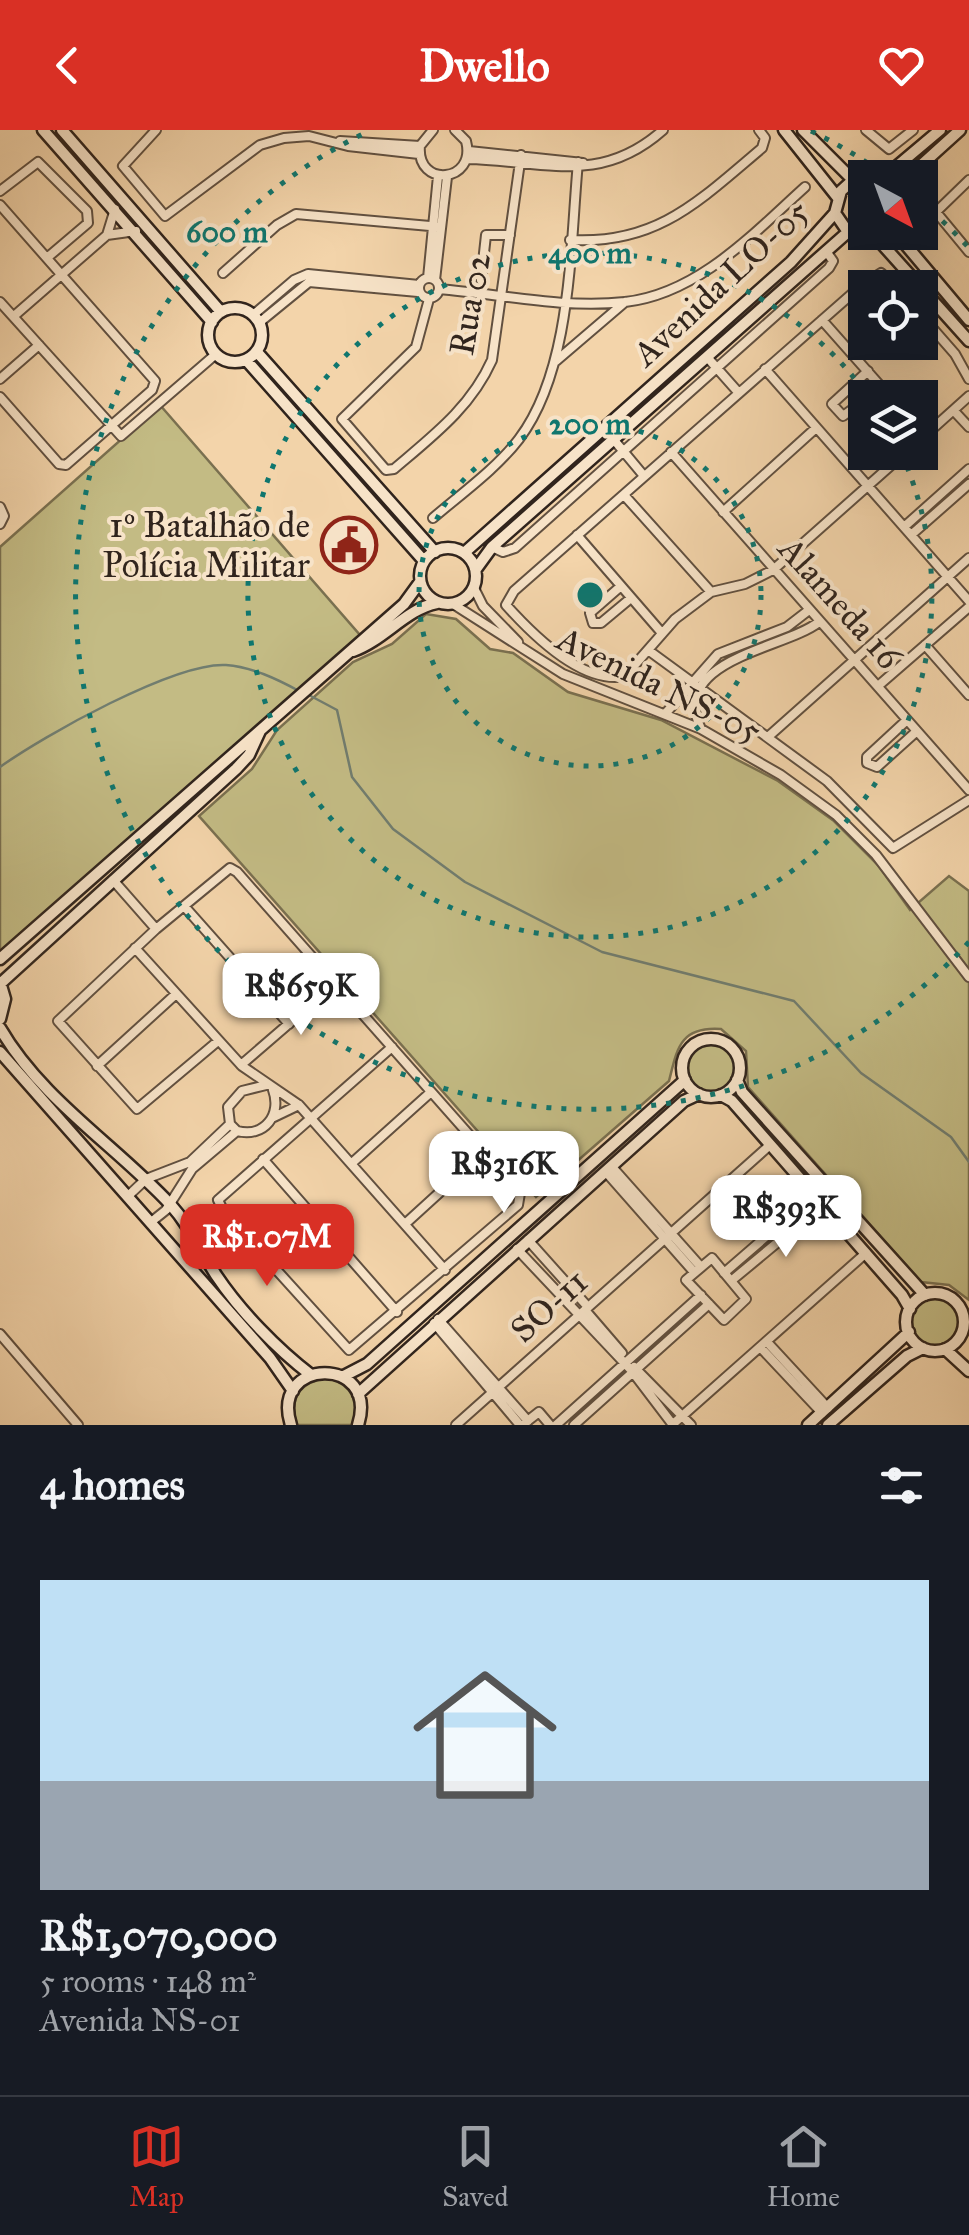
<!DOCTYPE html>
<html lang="en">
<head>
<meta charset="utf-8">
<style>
	:root { --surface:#171b24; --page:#20242c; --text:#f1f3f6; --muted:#9ea1a6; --line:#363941; --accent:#d93025 }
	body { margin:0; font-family:"IM FELL Great Primer",serif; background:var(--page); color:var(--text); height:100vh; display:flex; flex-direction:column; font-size:38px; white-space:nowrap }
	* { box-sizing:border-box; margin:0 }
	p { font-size:32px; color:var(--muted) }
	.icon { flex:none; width:55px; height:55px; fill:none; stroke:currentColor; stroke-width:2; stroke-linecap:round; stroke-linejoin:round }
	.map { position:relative; height:1295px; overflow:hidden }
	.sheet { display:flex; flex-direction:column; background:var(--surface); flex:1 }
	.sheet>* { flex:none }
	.needle { width:65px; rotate:139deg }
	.tools { position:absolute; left:848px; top:30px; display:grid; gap:20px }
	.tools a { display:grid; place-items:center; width:90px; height:90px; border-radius:0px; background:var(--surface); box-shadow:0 10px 40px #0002; font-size:50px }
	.price { position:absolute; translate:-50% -85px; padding:0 22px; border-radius:20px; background:#fff; color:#222; font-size:32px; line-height:65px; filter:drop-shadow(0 2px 5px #0008) }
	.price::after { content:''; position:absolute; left:50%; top:60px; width:30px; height:22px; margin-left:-15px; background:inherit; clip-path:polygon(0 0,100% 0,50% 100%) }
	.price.active { background:var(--accent); color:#fff }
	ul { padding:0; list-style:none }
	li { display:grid; align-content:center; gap:20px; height:530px; padding:0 40px }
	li+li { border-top:2px solid var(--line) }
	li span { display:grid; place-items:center; height:310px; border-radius:0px; color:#555 }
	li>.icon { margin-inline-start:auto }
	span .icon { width:180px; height:180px; fill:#fffc; stroke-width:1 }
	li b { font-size:42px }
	h2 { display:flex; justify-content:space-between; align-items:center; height:120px; padding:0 40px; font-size:42px }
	header { display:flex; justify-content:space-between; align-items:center; height:130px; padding:0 40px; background:var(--accent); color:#fff; font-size:45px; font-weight:700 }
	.menu { display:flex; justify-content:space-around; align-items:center; height:140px; border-top:2px solid var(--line); background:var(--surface); font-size:28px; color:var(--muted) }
	.menu a { display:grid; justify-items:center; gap:5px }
	.menu .active { color:var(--accent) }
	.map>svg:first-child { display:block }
	.green { fill:#c3bb84; stroke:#7a7050; stroke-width:2.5 }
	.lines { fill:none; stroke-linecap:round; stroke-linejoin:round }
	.stream { stroke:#717d6f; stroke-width:2.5 }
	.street-casing { stroke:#615040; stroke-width:12 }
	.secondary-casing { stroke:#30241d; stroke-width:15 }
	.street { stroke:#f7e3c8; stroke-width:8 }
	.secondary { stroke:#f7e3c8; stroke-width:10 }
	.ring { fill:none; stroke:#0f766e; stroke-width:5; stroke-dasharray:5 10 }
	.labels { text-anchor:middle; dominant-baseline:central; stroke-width:8; stroke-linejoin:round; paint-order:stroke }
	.street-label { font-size:35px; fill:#30241d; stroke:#f7e3c8 }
	.poi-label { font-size:35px; fill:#30241d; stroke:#f7e3c8; text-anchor:end }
	.centre { fill:#0f766e; stroke:#f7e3c8; stroke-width:5 }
	.ring-label { font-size:30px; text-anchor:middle; font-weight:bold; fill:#0f766e; stroke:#f7e3c8; stroke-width:8; stroke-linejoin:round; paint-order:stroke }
</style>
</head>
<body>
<header><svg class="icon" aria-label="back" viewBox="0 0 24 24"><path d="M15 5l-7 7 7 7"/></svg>Dwello<svg class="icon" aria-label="heart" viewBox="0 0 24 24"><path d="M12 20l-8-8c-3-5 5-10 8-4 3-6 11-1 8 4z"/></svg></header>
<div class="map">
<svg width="969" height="1295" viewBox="0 0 969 1295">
	<rect width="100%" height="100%" fill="#f3d4aa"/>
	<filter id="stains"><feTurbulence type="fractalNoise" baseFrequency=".002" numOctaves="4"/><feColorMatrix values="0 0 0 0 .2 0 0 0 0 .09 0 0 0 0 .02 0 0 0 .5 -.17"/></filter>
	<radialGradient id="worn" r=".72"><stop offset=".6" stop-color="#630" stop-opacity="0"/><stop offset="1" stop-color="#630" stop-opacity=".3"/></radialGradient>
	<!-- green -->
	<path class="green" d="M160 275 366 512 0 833V417Z
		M426 484 456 489 490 519 513 523 568 562 661 590 778 651 834 691 878 735 910 780 949 746 969 761V1170L949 1155 921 1152 748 957 746 921 721 899C679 896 677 920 669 951L536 1067 199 686 252 639 277 600 353 532 392 514Z
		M686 938a25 25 0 1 1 50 0a25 25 0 1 1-50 0Z
		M911 1192a25 25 0 1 1 50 0a25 25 0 1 1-50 0Z
		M327 1248C351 1253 361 1272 352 1295H297C288 1268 300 1252 327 1248Z"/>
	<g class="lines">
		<!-- stream -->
		<path class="stream" d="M307 564 337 580 352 647 393 699 465 752 602 822 794 871 861 943 951 1007 969 1032
			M0 637C43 606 175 532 226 535 252 537 277 549 299 561"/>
		<!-- street casing -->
		<g class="street-casing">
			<path id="street" d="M156 0 123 36 165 86 260 15 284 8 309 6 348 16 419 24
				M433 0 420 16C416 58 477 53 466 11L455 0
				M866 0 889 19 913 0
				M340 11 420 16
				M469 21 583 33
				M468 29C544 31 600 56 663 0
				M969 50 936 82 969 122
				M0 61 38 32 87 81 88 93 48 127
				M0 75 155 251 152 260 66 335 59 334 0 267
				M107 105 136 101
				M570 110C657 115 699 71 762 18L765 8 759 0
				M223 143 277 95 296 84 441 97
				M419 158a10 10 0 1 1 20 0a10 10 0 1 1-20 0Z
				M428 148 438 46
				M435 150 447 47
				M481 150 486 105H510
				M897 158 881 143 862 155 514 461 506 475C532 504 582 555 625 546L675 489 711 462 745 454 773 440 906 322
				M439 159C500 164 564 179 625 172 698 164 754 103 805 57
				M429 169 416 217 342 289 386 340 394 339C434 305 471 277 492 230L521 25
				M0 172 121 306 216 224
				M920 184 955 224 969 249
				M253 185 294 150 308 144 419 155
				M14 186 107 105 115 79
				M822 190 891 268
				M260 192 309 152 418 162
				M707 227 738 262
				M556 231 625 172
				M765 239 969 471
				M0 249 39 215
				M865 270 843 286 832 274 868 241
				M954 281 969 297
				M614 310 644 346
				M920 310 969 266
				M671 322 969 660
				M624 365 711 462
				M0 377 4 386 0 394
				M723 382 816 298
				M433 388C462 363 496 339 519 309 572 239 570 117 578 32
				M904 397 969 339
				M577 405 661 502
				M911 405 969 354
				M492 417 503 422 515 418 829 138 833 131 826 121
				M621 456 590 483 593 493H601L631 468
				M474 458 483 476 518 512
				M453 474 563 544 701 599 781 645 836 685 876 725 969 847
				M925 515 969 565
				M648 520 827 651 893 718 969 670
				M878 556 969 477
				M665 584 718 524 787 497 809 480
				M907 590 867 627V633L877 637 917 601
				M701 599C668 529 785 519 819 492
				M769 606 969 428
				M113 750 156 799
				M184 776 289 894
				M135 818 242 936 299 975 445 1140
				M218 911 137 979 58 891 156 799 230 738 237 742 518 1060 520 1063 518 1075 349 1220 224 1082 218 1070 392 917
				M241 935 336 853
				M97 936 176 864
				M266 955 242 961 228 977 230 994 237 1001C265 1008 282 984 273 960
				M274 987 299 975
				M263 1029 397 1182
				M352 1033 431 962
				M612 1037 700 1136
				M606 1042 694 1142
				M128 1066 146 1049 190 1032 230 994
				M151 1092 166 1080 192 1039 237 1001
				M405 1094 484 1022
				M528 1110 588 1177
				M517 1119 632 1241 673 1295
				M712 1128 746 1169 724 1190 686 1150Z
				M724 1143 799 1078 807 1083V1088L731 1151
				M585 1180 622 1223
				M438 1189 528 1291
				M434 1193 520 1295
				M0 1204 78 1295
				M767 1212 828 1278
				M761 1218 822 1283
				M634 1237 691 1295
				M525 1293 539 1282 550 1295
				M456 1295 770 1015
				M556 1295 701 1165
				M574 1295 709 1174
				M672 1295 866 1123"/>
		</g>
		<!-- secondary casing -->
		<g class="secondary-casing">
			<path id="secondary" d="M43 0 212 192
				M62 0 221 182
				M784 0 838 68
				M803 0 853 50
				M883 48 940 0
				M907 48 960 0
				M865 50H853L841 61 835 83 848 102 875 103
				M895 102 969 190
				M873 104 969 211
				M208 205a27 27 0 1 1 54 0a27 27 0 1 1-54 0Z
				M257 222 435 422
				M247 231 424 431
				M420 446a28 28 0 1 1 56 0a28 28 0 1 1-56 0Z
				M464 423 791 132 835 83
				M476 439 492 417 848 102
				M353 521C384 510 406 479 437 473
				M0 829 404 474 420 452
				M0 852 5 869 0 889
				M1 853 236 639 249 625 260 601
				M0 898C41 969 115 1015 170 1074 190 1096 200 1120 216 1145 240 1181 277 1219 311 1245
				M682 938a29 29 0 1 1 58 0a29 29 0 1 1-58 0Z
				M0 922 270 1228 293 1261
				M737 950 742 962 925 1165
				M721 965 732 971 902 1165 910 1179
				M906 1192a29 29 0 1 1 58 0a29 29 0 1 1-58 0Z
				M945 1219 969 1241
				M342 1247 367 1234 685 950
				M358 1264 684 971 699 964
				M291 1295C269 1227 380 1225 358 1295
				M808 1295 909 1202
				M828 1295 907 1226 923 1218"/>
		</g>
		<!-- street -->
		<use href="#street" class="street"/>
		<!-- secondary -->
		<use href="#secondary" class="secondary"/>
	</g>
	<!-- distance rings -->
	<g class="ring">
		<circle cx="590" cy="465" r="171"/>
		<path d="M901 323A342 342 0 1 1 868 266"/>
		<path d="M969 812A514 514 0 1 1 369 1M811 1A514 514 0 0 1 888 47M920 71A514 514 0 0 1 969 118"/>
	</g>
	<!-- icons -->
	<defs>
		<g id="civic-ring" transform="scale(2.875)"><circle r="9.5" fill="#f7e3c8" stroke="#8f2418" stroke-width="1.5"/><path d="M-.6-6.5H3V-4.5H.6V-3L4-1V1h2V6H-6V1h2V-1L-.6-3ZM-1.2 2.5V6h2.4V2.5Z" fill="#8f2418"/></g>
	</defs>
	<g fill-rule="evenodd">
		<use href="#civic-ring" x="349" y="415"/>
	</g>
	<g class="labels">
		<!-- street labels -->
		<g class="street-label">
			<text transform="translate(721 153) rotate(-43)">Avenida LO-05</text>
			<text transform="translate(470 174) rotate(-80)">Rua 02</text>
			<text transform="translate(840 473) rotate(48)">Alameda 16</text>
			<text transform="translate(659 555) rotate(26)">Avenida NS-05</text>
			<text transform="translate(549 1176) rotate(-42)">SO-11</text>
		</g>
		<!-- poi labels -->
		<g class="poi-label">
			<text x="310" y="395">1º Batalhão de<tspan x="310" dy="40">Polícia Militar</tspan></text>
		</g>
	</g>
	<circle cx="590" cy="465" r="15" class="centre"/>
	<g class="ring-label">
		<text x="227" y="112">600 m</text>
		<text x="590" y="133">400 m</text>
		<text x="590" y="304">200 m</text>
	</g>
	<rect width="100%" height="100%" filter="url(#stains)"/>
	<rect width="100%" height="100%" fill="url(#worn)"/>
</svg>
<div class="tools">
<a><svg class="needle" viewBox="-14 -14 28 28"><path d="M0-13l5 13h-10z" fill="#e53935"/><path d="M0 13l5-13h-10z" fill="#9ea1a6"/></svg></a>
<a><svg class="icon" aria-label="locate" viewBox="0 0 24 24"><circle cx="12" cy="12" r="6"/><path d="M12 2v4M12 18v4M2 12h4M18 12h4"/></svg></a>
<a><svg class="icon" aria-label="layers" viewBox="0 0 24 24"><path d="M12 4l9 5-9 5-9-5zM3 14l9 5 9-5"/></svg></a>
</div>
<b class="price" style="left:301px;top:908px">R$659K</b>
<b class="price" style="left:504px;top:1086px">R$316K</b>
<b class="price" style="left:786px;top:1130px">R$393K</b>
<b class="price active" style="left:267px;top:1159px">R$1.07M</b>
</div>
<section class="sheet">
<h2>4 homes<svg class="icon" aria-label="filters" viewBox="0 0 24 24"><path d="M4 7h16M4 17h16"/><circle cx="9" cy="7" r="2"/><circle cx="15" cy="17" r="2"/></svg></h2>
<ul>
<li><span style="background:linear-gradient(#bfe0f5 65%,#9aa5b1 0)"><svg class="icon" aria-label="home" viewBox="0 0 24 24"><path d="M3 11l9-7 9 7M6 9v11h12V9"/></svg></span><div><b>R$1,070,000</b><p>5 rooms · 148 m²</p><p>Avenida NS-01</p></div></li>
</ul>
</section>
<nav class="menu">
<a class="active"><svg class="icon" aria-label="map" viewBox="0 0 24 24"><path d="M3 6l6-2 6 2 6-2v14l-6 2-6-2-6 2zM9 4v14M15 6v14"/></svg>Map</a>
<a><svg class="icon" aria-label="saved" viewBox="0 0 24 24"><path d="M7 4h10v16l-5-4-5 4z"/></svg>Saved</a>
<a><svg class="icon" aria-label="home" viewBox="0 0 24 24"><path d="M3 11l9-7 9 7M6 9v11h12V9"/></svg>Home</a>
</nav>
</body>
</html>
